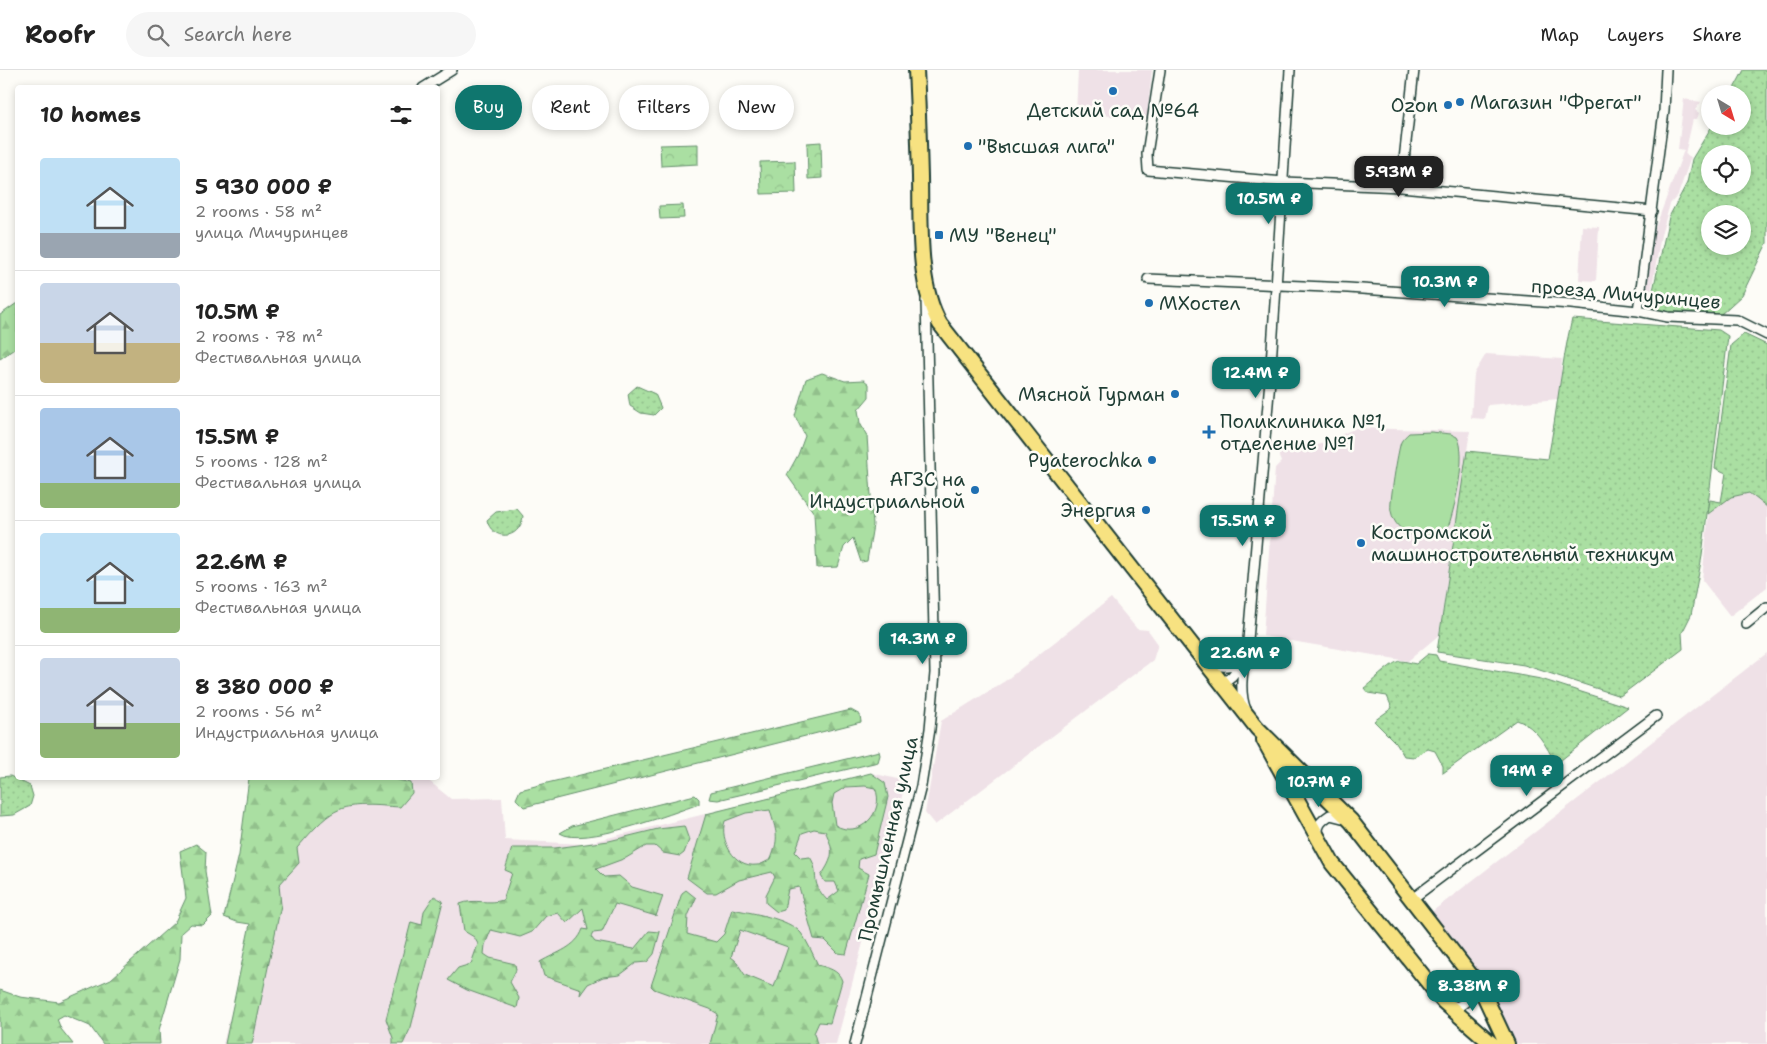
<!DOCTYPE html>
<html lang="en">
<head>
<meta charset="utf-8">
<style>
	:root { --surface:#fff; --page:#f6f6f6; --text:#222; --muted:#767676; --line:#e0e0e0; --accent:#0f766e }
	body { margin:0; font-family:"Shantell Sans",sans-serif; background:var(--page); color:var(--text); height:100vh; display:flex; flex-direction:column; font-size:19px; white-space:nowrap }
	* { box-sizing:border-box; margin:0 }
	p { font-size:16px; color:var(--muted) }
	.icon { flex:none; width:28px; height:28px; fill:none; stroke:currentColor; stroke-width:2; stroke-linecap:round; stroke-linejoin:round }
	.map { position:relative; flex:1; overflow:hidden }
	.sheet { position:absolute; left:15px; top:15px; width:425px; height:695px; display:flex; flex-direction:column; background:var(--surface); border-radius:5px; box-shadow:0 2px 8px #0003 }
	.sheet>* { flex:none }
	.hud { position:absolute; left:455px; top:15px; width:475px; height:45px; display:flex; gap:10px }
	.needle { width:32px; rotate:142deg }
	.tools { position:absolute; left:1701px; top:15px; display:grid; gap:10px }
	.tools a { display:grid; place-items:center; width:50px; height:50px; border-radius:50%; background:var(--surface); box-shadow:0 2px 8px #0003; font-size:25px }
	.price { position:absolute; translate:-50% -42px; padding:0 11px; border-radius:10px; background:var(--accent); color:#fff; font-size:16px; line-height:32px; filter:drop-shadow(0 1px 2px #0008) }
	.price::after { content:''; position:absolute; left:50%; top:30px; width:15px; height:11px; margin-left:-8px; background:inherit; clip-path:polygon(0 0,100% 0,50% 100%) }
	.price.active { background:#222; color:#fff }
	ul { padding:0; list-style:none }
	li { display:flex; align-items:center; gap:15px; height:125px; padding:0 25px }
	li+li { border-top:1px solid var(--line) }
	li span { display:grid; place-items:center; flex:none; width:140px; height:100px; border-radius:5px; color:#555 }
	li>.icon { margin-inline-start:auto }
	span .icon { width:60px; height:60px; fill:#fffc; stroke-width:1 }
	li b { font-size:21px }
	h2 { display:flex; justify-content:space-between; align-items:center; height:60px; padding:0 25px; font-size:21px }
	.tag { padding:0 18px; border-radius:22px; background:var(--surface); box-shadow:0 2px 8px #0003; font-size:18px; line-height:45px }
	.tag.active { background:var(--accent); color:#fff }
	header { display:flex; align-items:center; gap:30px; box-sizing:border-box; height:70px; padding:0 25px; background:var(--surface); border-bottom:1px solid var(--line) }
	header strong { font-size:24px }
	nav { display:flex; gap:28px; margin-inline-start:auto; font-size:18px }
	.search { width:350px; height:45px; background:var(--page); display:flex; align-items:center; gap:12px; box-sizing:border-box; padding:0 18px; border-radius:28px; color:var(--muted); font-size:19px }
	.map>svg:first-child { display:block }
	.built { fill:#efe1e7 }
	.grass { fill:url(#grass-dots); stroke:#648e6b; fill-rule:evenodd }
	.forest { fill:url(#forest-firs); stroke:#648e6b; fill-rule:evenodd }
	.park { fill:url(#park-crowns); stroke:#648e6b }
	.pitch { fill:#aadfa2; stroke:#648e6b }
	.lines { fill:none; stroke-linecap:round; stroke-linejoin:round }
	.minor-casing { stroke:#1f3d34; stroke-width:12 }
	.trunk-casing { stroke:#1f3d34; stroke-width:18 }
	.minor { stroke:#fdfcf7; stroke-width:9 }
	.trunk { stroke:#f7e281; stroke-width:14 }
	.poi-dot { fill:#1f6fb2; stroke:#fdfcf7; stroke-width:2 }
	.labels { text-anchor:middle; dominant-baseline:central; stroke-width:5; stroke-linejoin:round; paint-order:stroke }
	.poi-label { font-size:19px; fill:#1f3d34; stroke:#fdfcf7; text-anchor:start }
	.street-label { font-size:19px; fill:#1f3d34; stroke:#fdfcf7 }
</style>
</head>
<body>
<header>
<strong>Roofr</strong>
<div class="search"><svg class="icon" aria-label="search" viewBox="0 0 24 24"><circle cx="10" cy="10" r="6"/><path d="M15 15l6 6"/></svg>Search here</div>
<nav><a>Map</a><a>Layers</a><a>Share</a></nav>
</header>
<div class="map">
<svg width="1767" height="974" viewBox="0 0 1767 974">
	<defs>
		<pattern id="grass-dots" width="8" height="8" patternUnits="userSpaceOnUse" patternTransform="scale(1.25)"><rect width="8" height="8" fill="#aadfa2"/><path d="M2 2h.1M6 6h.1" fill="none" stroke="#92c08c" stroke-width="1.8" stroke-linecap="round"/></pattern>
		<pattern id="forest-firs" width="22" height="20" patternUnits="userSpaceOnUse" patternTransform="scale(1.25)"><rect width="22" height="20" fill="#aadfa2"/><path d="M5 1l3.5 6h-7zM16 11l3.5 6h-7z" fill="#92c08c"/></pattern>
		<pattern id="park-crowns" width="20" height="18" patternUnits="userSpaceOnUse" patternTransform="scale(1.25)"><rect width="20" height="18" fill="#aadfa2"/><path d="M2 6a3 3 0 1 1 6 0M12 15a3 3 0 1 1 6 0" fill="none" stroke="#92c08c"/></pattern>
	</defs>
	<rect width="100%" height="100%" fill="#fdfcf7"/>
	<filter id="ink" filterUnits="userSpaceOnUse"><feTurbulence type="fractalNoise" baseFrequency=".02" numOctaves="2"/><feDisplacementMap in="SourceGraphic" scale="10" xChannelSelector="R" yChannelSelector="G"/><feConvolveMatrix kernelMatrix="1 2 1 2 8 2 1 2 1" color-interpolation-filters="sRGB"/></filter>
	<g filter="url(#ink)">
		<!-- built -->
		<path class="built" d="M1078 0H1152L1147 49 1076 43Z
			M1684 29 1701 32 1695 40 1699 43 1697 49H1693L1685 84 1691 87 1678 125 1670 134 1661 165 1648 240 1641 239 1653 164 1684 80 1678 79Z
			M1582 156 1599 157 1596 211 1579 210Z
			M1744 264 1767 275V517L1730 546 1702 510 1710 430 1721 432 1726 403 1715 398 1731 275Z
			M1486 284 1562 289 1559 329 1488 335 1485 349 1471 348 1474 304Z
			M1356 358 1470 361 1439 565 1408 591 1263 566 1275 398 1281 392 1279 387 1280 376 1309 379Z
			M1111 528 1137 559 1148 560 1158 574 1153 590 935 755 925 743 941 651 1005 611Z
			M1767 583V974H1513L1429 844Z
			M871 703 906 711 836 974H223L292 708H417L429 711 451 729 502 728 505 770 583 774Z"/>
		<!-- grass -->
		<path class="grass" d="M1744 0H1767V173L1742 225 1719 246 1659 244 1649 239 1669 147 1687 113 1692 89 1712 56H1742V24H1731ZM1710 84H1742V116H1710ZM1710 144H1742V176H1710Z
			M1572 249 1719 260 1728 266 1702 486 1691 545 1682 563 1683 579 1620 626 1524 595 1437 582 1467 381 1548 389C1557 342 1561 295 1572 249Z
			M1744 264 1767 275V437L1749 423 1731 427 1708 444 1710 430 1721 432 1726 403 1715 398 1731 275Z
			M637 316 655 324 661 338 654 345 641 343 630 336 628 324Z
			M517 439 523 446C520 472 491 470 487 450L496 442Z
			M1428 584 1436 585 1439 591 1541 609 1628 637 1556 694C1546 676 1537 657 1517 650L1443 703V696L1435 681 1428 679 1414 687 1404 686 1396 673 1374 651 1392 638 1387 626 1368 623 1364 618C1372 612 1392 592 1400 591 1405 591 1411 593 1416 594Z
			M10 706 30 716 33 726 30 736 14 745 0 746V707Z"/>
		<!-- forest -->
		<path class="forest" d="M17 233V277L0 289V245Z
			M822 303 845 311 864 310 869 314V327L858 340 860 353 867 366 873 455 867 491 861 492 853 468 844 477 838 497 817 498 814 443 787 405 798 385 805 366 795 346 806 309Z
			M851 640 860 645 861 652 524 737 516 729 520 720 547 713Z
			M879 681 880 685 878 692 718 730 709 729 711 722Z
			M871 703 885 713 888 727 874 784 859 789 858 798 869 804 846 884 838 883 825 870 814 869 799 817 788 819 784 840 777 842 766 833V825L775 807 772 802 739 810 716 823H707L687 808 706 744ZM865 716 875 718C886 742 859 770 835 755L832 733 834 724 846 717ZM770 740C776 762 780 766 771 789 767 791 761 795 757 795 734 798 719 770 725 751L746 743ZM814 759 825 761C835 781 833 788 821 806L825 812H835L839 821 827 830C808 810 821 804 810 787L801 788 795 782 802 763Z
			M249 708H389L411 713 412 723 400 737C378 736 350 731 331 744 318 753 307 767 297 778L299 793 279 815 281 835 252 974H225L250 854 237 852 224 847 239 785Z
			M695 725 699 729V734C673 743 582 778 560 763L572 756Z
			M684 756 689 770 684 783 680 786 663 783 655 776H646L626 788 596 799 604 807 619 806 632 817 663 826 656 846 615 834 602 862 593 863 591 867 595 872 634 879 649 861 660 862 654 884 647 892 636 893 620 905 603 907 588 914 580 925 581 919 544 906 540 892C557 882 576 878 583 859L588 860 583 838 567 853 558 843 546 846 532 862 520 867 491 860 485 875 484 884 490 888 515 894 516 900 510 912 519 928 517 938 467 920 448 910 458 898 471 894 478 874 474 867 464 861 460 834C475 828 488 835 503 830L512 803 505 800 512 778H555L609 771 658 759Z
			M196 774 206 782 205 801 212 846 203 855 191 854 181 863 180 889 159 960 160 974H103L90 956 64 945 57 949 61 959 73 974H0V920L20 927 59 932 111 909 175 852 186 828 180 781Z
			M686 820 696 828 688 846 687 864 716 872 724 864 732 839C751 843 788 848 801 863 808 872 813 885 818 895 828 898 839 900 842 911L830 953 819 952 814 963 817 974H710L718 944 710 939 654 919 651 916 682 823ZM740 860 788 877 774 917 745 905 735 890 731 887Z
			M434 826 443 831 411 957 403 974H393V968L386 949 411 852 422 855 424 841Z"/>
		<!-- park -->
		<path class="park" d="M821 72 822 108 808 109 807 73Z
			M698 74V94L661 96 660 75Z
			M795 91 796 123 761 124 760 92Z
			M683 135 684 148 660 149 659 136Z"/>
		<!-- pitch -->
		<path class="pitch" d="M1431 362 1451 364 1457 367C1468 383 1454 442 1447 460 1428 474 1396 467 1391 441 1389 435 1398 380 1401 372 1403 368 1406 366 1409 363Z"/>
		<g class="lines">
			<!-- minor casing -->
			<g class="minor-casing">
				<path id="minor" d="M1160 0 1147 84 1148 100 1284 112 1401 117 1652 141
					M423 18 452 0
					M1401 117 1414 0
					M1148 209 1348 218 1571 234 1638 241 1668 247 1737 250 1767 265
					M1638 241 1664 41 1666 0
					M1746 554 1767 537
					M1208 591C1221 599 1233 598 1245 587
					M1223 613 1232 606 1243 592
					M1246 640C1237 617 1245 592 1248 570L1270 310 1290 0
					M1318 765C1317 755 1321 751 1330 745L1346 749
					M1412 829 1656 646
					M1449 934 1457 937C1471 931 1471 922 1472 908
					M855 974 921 716 930 659 935 603 926 230"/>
			</g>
			<!-- trunk casing -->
			<g class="trunk-casing">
				<path id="trunk" d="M916 0C918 36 919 71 920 107 921 152 917 215 940 254L1257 658 1351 751 1472 907 1485 927 1507 974
					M1264 670 1332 793 1444 932 1492 974"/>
			</g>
			<!-- minor -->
			<use href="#minor" class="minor"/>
			<!-- trunk -->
			<use href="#trunk" class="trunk"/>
		</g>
	</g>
	<!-- markers -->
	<g class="poi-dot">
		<circle cx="1113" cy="21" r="5"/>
		<circle cx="1460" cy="32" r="5"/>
		<circle cx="1448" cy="35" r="5"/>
		<circle cx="968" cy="76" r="5"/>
		<rect x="934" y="160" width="10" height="10" rx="2.5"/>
		<circle cx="1149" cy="233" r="5"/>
		<circle cx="1175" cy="324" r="5"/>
		<path d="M1206.5 354.5h5v5h5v5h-5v5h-5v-5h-5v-5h5z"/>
		<circle cx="1152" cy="390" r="5"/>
		<circle cx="975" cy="420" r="5"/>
		<circle cx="1146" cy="440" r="5"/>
		<circle cx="1361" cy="473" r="5"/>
	</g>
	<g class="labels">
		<!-- poi labels -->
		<g class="poi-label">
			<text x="1470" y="32">Магазин "Фрегат"</text>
			<text x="1438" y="35" text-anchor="end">Ozon</text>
			<text x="1113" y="40" text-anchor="middle">Детский сад №64</text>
			<text x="978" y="76">"Высшая лига"</text>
			<text x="949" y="165">МУ "Венец"</text>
			<text x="1159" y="233">МХостел</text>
			<text x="1165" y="324" text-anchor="end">Мясной Гурман</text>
			<text x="1220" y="351">Поликлиника №1,<tspan x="1220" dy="22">отделение №1</tspan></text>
			<text x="1142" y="390" text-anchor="end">Pyaterochka</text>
			<text x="965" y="409" text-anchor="end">АГЗС на<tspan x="965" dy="22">Индустриальной</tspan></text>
			<text x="1136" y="440" text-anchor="end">Энергия</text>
			<text x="1371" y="462">Костромской<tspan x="1371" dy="22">машиностроительный техникум</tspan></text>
		</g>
		<!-- street labels -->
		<g class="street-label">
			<text transform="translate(1626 224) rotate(5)">проезд Мичуринцев</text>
			<text transform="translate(888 769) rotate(-77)">Промышленная улица</text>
		</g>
	</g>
</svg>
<div class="tools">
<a><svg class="needle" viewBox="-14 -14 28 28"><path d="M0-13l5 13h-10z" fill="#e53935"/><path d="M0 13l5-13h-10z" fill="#767676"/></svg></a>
<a><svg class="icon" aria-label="locate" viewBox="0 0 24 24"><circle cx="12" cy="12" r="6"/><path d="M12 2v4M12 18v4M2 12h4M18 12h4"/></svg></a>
<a><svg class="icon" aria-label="layers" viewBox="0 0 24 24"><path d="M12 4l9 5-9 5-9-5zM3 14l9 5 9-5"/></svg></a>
</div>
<b class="price active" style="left:1399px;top:128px">5.93M ₽</b>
<b class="price" style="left:1269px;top:155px">10.5M ₽</b>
<b class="price" style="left:1445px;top:238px">10.3M ₽</b>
<b class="price" style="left:1256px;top:329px">12.4M ₽</b>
<b class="price" style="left:1243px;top:477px">15.5M ₽</b>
<b class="price" style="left:923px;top:595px">14.3M ₽</b>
<b class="price" style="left:1245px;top:609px">22.6M ₽</b>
<b class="price" style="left:1527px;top:727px">14M ₽</b>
<b class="price" style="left:1319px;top:738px">10.7M ₽</b>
<b class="price" style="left:1473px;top:942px">8.38M ₽</b>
<div class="hud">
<a class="tag active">Buy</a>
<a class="tag">Rent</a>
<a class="tag">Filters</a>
<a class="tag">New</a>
</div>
<section class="sheet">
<h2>10 homes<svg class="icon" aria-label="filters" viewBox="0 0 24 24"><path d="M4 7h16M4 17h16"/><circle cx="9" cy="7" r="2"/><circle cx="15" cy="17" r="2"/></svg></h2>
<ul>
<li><span style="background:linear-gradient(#bfe0f5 75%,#9aa5b1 0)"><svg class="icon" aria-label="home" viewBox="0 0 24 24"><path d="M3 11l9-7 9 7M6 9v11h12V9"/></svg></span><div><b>5 930 000 ₽</b><p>2 rooms · 58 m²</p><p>улица Мичуринцев</p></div></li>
<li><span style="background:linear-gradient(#c9d6e8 60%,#c2b280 0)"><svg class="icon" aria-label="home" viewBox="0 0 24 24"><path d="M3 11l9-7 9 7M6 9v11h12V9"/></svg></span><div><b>10.5M ₽</b><p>2 rooms · 78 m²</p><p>Фестивальная улица</p></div></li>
<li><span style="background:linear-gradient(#a9c7e8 75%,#8fb573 0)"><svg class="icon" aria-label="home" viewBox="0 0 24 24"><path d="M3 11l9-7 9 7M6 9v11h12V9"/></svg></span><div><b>15.5M ₽</b><p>5 rooms · 128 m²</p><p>Фестивальная улица</p></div></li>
<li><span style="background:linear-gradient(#bfe0f5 75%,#8fb573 0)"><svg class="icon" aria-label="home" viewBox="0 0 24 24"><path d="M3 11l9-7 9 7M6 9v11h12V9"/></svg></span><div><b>22.6M ₽</b><p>5 rooms · 163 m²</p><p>Фестивальная улица</p></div></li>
<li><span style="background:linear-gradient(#c9d6e8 65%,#8fb573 0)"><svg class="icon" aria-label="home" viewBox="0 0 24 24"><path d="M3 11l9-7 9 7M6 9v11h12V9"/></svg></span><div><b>8 380 000 ₽</b><p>2 rooms · 56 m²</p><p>Индустриальная улица</p></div></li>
</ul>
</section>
</div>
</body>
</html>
